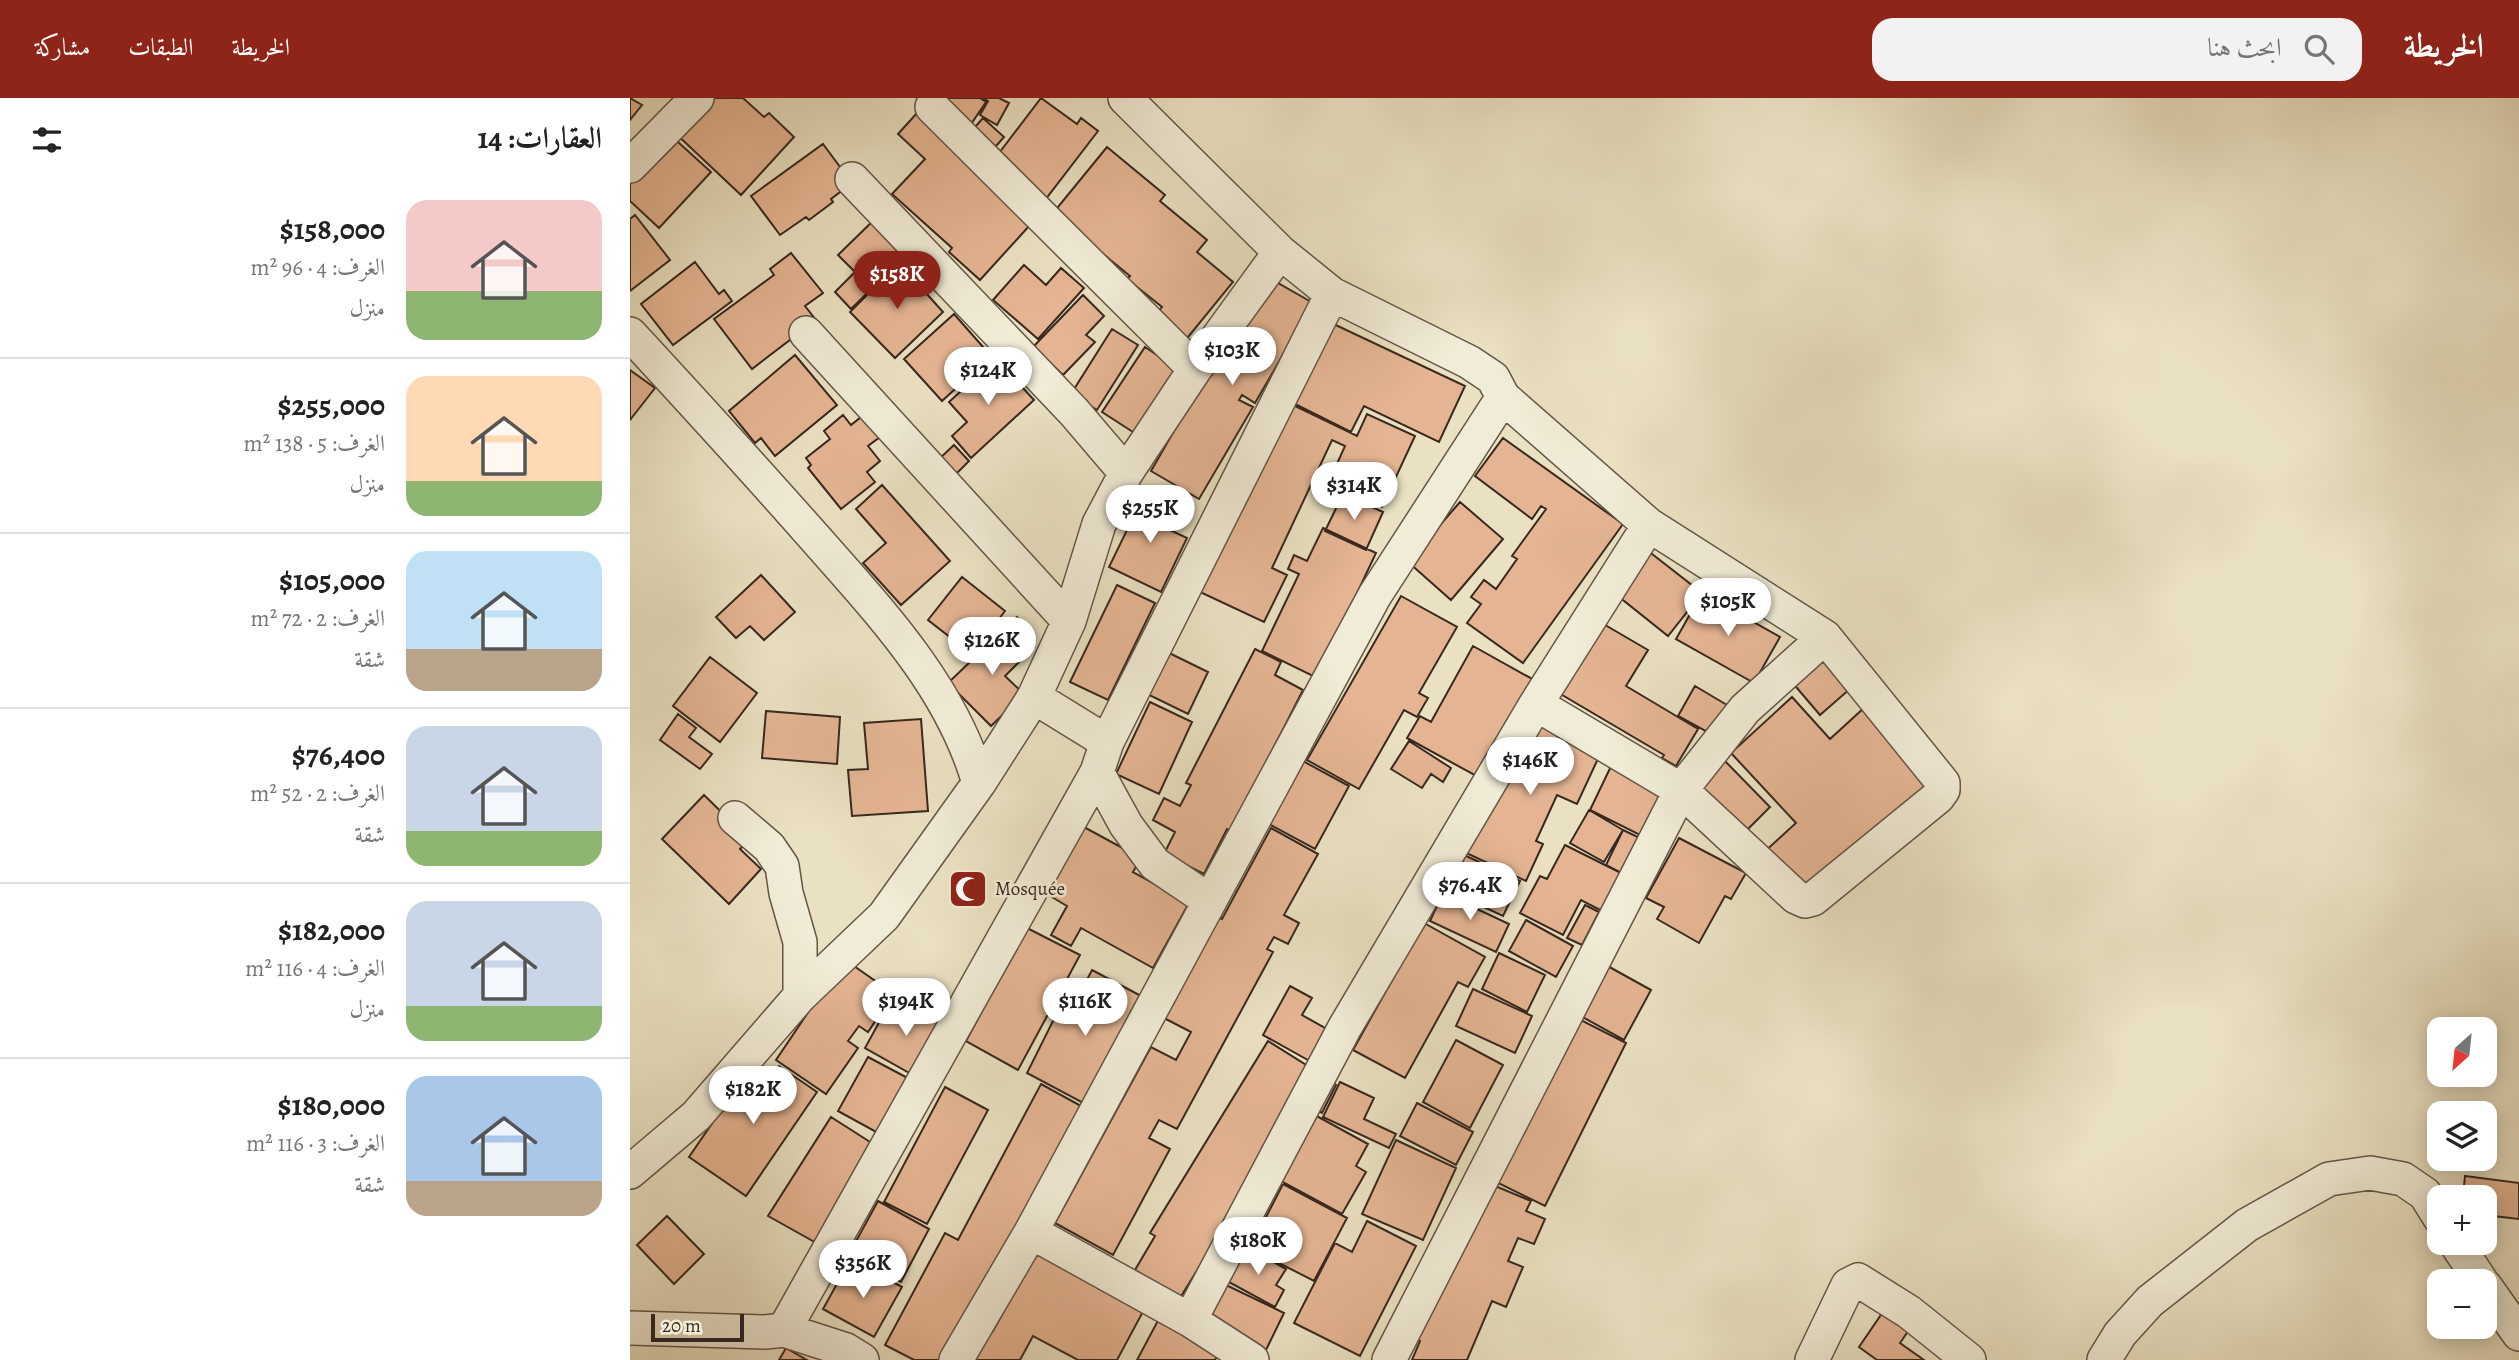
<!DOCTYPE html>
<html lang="ar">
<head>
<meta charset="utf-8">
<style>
	:root { --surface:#fff; --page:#f2f2f2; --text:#222; --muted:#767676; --line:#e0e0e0; --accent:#8f2418 }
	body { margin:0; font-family:Alegreya,Amiri,serif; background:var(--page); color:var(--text); direction:rtl; height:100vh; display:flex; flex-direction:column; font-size:26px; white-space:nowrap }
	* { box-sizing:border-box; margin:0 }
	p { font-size:23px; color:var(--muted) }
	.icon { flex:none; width:38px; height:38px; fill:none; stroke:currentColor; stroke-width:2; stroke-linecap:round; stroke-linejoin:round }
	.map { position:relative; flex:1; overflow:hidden; direction:ltr }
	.panel { display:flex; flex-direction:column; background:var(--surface); width:630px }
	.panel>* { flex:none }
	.needle { width:46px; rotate:207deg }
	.tools { position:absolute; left:1797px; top:919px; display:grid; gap:14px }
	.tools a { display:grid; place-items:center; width:70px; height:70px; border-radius:14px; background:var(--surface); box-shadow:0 4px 18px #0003; font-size:35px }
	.scale { position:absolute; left:21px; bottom:18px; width:93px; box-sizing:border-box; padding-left:7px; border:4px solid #38281e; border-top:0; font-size:19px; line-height:24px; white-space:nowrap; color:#38281e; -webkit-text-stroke:5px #f1ecd7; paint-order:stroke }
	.price { position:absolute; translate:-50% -60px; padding:0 16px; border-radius:24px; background:#fff; color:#222; font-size:23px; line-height:46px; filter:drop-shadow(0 2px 4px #0008) }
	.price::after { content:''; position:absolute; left:50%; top:42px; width:21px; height:16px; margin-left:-10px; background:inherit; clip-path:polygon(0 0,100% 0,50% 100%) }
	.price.current { background:var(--accent); color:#fff }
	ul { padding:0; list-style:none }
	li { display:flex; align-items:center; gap:21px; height:175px; padding:0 28px }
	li+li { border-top:2px solid var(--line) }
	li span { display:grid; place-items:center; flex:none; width:196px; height:140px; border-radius:21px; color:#555 }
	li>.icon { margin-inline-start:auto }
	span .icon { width:84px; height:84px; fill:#fffc; stroke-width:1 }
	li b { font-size:30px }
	h2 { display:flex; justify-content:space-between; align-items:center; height:84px; padding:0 28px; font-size:30px }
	header { display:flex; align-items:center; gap:42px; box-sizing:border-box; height:98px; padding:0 35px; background:var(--accent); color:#fff }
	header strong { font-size:33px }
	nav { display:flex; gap:38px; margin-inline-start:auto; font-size:24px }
	.search { width:490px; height:63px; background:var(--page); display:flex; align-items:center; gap:18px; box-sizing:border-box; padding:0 24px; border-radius:21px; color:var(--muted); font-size:26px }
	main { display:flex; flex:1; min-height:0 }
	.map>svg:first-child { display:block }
	.building { fill:#e5b593; stroke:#38281e; stroke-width:2 }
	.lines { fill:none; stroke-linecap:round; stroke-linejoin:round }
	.street-casing { stroke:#645647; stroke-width:36 }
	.street { stroke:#f1ecd7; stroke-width:33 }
	.labels { text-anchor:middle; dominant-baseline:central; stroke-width:5; stroke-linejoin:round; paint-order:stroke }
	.poi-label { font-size:19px; fill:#38281e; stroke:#f1ecd7; text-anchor:start }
</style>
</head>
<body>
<header>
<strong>الخريطة</strong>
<div class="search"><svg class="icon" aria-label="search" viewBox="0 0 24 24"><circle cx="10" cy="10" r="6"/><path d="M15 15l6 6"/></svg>ابحث هنا</div>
<nav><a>الخريطة</a><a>الطبقات</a><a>مشاركة</a></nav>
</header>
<main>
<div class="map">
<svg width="1889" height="1262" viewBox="0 0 1889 1262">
	<rect width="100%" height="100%" fill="#eae1c2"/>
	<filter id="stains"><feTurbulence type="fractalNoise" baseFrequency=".00286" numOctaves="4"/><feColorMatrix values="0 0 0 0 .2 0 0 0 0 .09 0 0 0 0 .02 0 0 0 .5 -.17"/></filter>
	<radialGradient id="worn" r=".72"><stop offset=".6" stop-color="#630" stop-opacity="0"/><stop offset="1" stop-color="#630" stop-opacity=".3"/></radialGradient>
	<!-- building -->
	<path class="building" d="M0 0 12 7 0 22Z
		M74 0H113L134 19 139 15 164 39 111 97 43 33Z
		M296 0H350L356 4 339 29Z
		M353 0H369L379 5 367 27 350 17 358 3Z
		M411 0 447 26 451 20 468 33 415 102 363 63Z
		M287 15 400 127 350 182 319 154 322 150 262 96 295 61 268 36Z
		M353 20 374 39 359 56 338 37Z
		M37 34 81 74 29 130 0 103V74Z
		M193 46 222 85 201 101 203 104 179 122 176 119 150 137 121 98Z
		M477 49 535 97 530 103 577 142 567 154 603 184 554 244 524 219 532 209 497 181 500 178 423 115Z
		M5 117 40 162 0 193V121Z
		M248 118 281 152 221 211 205 194 225 174 208 157Z
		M161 155 193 195 175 208 186 222 122 271 84 221 144 177 140 171Z
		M65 164 89 196 94 192 102 203 43 247 11 206Z
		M269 165 313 214 265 260 220 214Z
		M394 167 416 187 431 170 454 190 408 241 363 202Z
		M634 177 683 205 625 305 612 297 609 302 623 309 569 401 521 373Z
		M453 197 474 218 456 237 465 244 433 277 403 249Z
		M324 216 361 258 312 303 274 261Z
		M693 221 835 288 809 344 734 308 721 334 655 301Z
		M482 231 508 247 467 312 441 296Z
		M515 249 549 272 506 336 472 314Z
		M165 257 207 307 145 358 131 340 125 345 99 313Z
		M366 261 404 302 341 360 322 338 337 324 319 304Z
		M0 272 25 290 0 322Z
		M661 306 727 338 737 316 785 338 752 409 720 393 727 378 706 368 715 348 702 342 642 470 657 477 634 524 570 494Z
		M236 315 254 336 238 348 250 363 237 374 245 384 211 411 178 370 181 367 176 360 200 341 194 333 213 317 221 327Z
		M873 340 993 426 893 565 837 525 851 506 841 499 854 482 866 491 887 461 882 458 916 411 911 408 902 421 845 378Z
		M324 347 339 363 324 378 308 362Z
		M252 387 320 463 271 507 233 465 256 445 226 411Z
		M713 396 753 414 736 452 695 433Z
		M514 397 549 415 540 432 557 440 531 494 479 469Z
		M830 404 873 441 821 502 778 464Z
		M693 430 746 455 687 580 632 553 669 476 658 471 664 457 677 463Z
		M1017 452 1072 495 1038 538 983 494Z
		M131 477 165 514 134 542 120 528 106 540 86 519Z
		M332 479 375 513 349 547 332 534 325 543 298 522Z
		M487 487 525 505 478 602 440 584Z
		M1072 495 1150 539 1124 585 1046 541Z
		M771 498 827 529 789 595 798 600 787 619 774 612 729 691 677 662Z
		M387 519 397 529 378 548 391 562 375 578 394 596 361 628 318 585Z
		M970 524 1018 552 996 588 1068 631 1046 668 1032 660 1034 657 922 591Z
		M843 548 904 582 850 680 777 640 790 618 801 624Z
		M527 549 578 574 558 616 507 591Z
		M625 551 651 564 645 577 673 592 601 734 597 731 574 776 534 756 545 734 523 722 534 700 550 708 561 687 556 685Z
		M1192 556 1221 590 1190 617 1161 583Z
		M80 559 127 595 90 644 43 608Z
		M1065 588 1097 607 1081 636 1048 618Z
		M1162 599 1200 641 1235 609 1305 685 1176 802 1133 755 1166 725 1101 655Z
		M520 604 562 624 529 696 486 676Z
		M136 613 210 619 207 666 132 660Z
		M48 616 66 630 59 639 82 656 70 671 30 642Z
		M902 619 972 652 947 706 927 697 906 743 913 746 896 783 832 753Z
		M291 621 298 713 222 718 218 672 238 671 234 625Z
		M779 643 821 670 813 684 801 676 792 690 761 671Z
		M1092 660 1140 709 1113 736 1064 686Z
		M671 662 719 688 685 751 637 725Z
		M983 664 1038 689 1014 739 960 712Z
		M74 697 119 741 110 751 131 771 99 806 32 741Z
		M959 712 993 732 974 764 940 745Z
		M452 728 511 760 503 774 559 805 523 870 451 830 441 848 421 837 437 808 415 795Z
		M641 730 688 756 654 817 669 825 658 846 644 839 637 851 643 854 547 1031 529 1022 519 1040 540 1051 483 1157 425 1125 521 949 546 962 561 934 532 919 587 819 592 821Z
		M993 732 1012 741 995 777 976 767Z
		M1049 740 1116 775 1101 801 1095 798 1069 845 1027 821 1034 809 1016 800Z
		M935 747 991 775 972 813 951 802 933 837 890 815 910 778 917 781Z
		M834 757 890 783 873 818 817 792Z
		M813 795 879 826 866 854 800 823Z
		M955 807 969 814 952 847 937 840Z
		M896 822 943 848 926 879 879 853Z
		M794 825 855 859 838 889 828 884 775 980 723 952Z
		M397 830 450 857 388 972 336 943Z
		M869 855 915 877 897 914 852 891Z
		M214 861 251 887 247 892 260 901 238 934 229 928 218 943 228 950 196 996 146 962Z
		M974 866 1021 892 994 942 947 916Z
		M462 872 513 899 455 1006 397 975 428 913 438 918Z
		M660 888 682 900 672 917 702 934 685 966 633 937Z
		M843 891 902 918 885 955 826 928Z
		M263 899 318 930 290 981 235 950Z
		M937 915 996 945 915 1108 856 1079Z
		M826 942 873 967 840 1030 793 1004Z
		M638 943 689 975 550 1200 505 1172 525 1138 520 1135Z
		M238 959 287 985 257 1040 208 1013Z
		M125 963 143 976 149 968 187 994 116 1098 59 1059Z
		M694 981 706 987 692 1015 680 1009Z
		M710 984 744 1000 734 1021 766 1036 759 1050 693 1019Z
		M411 986 451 1008 316 1262H284L255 1247 315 1135 328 1142Z
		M315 989 358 1012 297 1126 254 1104Z
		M787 1005 843 1034 826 1067 770 1038Z
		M683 1016 738 1046 726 1068 736 1074 712 1116 647 1081Z
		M201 1019 251 1051 190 1147 138 1118Z
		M766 1042 826 1070 793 1142 732 1116Z
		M1835 1078 1889 1085V1121L1855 1117V1099H1833Z
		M846 1080 901 1103 896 1113 915 1121 904 1146 888 1140 878 1163 893 1169 876 1209 862 1203 837 1262H782L790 1243 777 1238Z
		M653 1086 717 1120 684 1183 620 1150Z
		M248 1103 299 1131 271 1184 219 1156Z
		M37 1118 74 1156 44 1186 7 1147Z
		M737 1123 786 1148 730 1258 664 1225 705 1145 722 1154Z
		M616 1149 656 1171 646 1187 654 1192 645 1209 597 1183Z
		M408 1150 516 1208 487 1262H448L403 1238 390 1262H342L359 1231 363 1233Z
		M235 1169 272 1189 244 1239 193 1211 213 1175 227 1183Z
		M594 1186 654 1215 635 1254 575 1224Z
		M1255 1211 1281 1229 1270 1245 1294 1262H1247L1229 1249Z
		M532 1215 593 1247 585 1262H507Z
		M156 1250 177 1262H149Z"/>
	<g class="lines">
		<!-- street casing -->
		<g class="street-casing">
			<path id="street" d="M495 0 650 154 702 196 839 264 863 280 873 299 1019 427 1195 539
				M302 9 565 271
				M0 68 67 0
				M176 235 439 523
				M0 236C62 303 124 371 185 440 250 514 321 588 349 685
				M496 375 565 271 650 154
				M404 599 477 644
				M467 674 496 727 525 766 580 803
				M170 898 254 818 349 685 404 599 439 523 469 426 496 375 444 314 222 81
				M0 1074 66 1018 170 898V844L156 795 152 768 139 749 105 720
				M401 1134 560 1222 622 1262
				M1825 1144 1851 1183
				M1855 1188 1889 1236
				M560 1222 715 929 906 606 1019 427
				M0 1230 135 1234 154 1232 216 1252 232 1262
				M154 1232 467 674 477 644 702 196
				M326 1262 401 1134 745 497 873 299
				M759 1262 1051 692 1115 611 1195 539 1313 685V692L1308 699 1183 801 1175 803 1166 799 1051 692 906 606
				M1182 1262 1218 1187 1228 1182 1279 1214 1339 1262
				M1474 1262 1490 1236 1520 1203 1617 1127 1699 1081 1740 1075 1773 1081 1795 1096 1810 1120"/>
		</g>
		<!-- street -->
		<use href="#street" class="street"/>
	</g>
	<!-- icons -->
	<defs>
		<g id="mosque-square" transform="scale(2.0125)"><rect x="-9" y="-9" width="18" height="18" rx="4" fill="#8f2418" stroke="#f1ecd7"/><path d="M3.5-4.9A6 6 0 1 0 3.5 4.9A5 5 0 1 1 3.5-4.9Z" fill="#fff"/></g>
	</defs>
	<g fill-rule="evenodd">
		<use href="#mosque-square" x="338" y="791"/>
	</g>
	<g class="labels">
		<!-- poi labels -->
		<g class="poi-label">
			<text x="365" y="791">Mosquée</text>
		</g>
	</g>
	<rect width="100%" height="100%" filter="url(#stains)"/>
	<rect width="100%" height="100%" fill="url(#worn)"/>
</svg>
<div class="tools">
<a><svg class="needle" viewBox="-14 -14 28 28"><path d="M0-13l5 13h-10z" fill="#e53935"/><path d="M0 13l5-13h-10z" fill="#767676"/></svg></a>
<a><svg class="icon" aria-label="layers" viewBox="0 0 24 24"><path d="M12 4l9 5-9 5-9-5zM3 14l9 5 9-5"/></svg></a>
<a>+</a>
<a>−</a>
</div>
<div class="scale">20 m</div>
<b class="price current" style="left:267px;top:213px">$158K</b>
<b class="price" style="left:602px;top:289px">$103K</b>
<b class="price" style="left:358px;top:309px">$124K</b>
<b class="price" style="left:724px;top:424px">$314K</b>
<b class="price" style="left:520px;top:447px">$255K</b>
<b class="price" style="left:1098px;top:540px">$105K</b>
<b class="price" style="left:362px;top:579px">$126K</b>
<b class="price" style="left:900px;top:699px">$146K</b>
<b class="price" style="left:840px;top:824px">$76.4K</b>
<b class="price" style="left:276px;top:940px">$194K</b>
<b class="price" style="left:455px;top:940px">$116K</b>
<b class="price" style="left:123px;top:1028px">$182K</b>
<b class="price" style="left:628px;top:1179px">$180K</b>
<b class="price" style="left:233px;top:1202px">$356K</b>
</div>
<section class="panel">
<h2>العقارات: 14<svg class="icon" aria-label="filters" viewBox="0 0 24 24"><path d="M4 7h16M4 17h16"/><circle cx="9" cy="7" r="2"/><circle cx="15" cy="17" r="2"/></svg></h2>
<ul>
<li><span style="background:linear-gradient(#f6c9c9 65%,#8fb573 0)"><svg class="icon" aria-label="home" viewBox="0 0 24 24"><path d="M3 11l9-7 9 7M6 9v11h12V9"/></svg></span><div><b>$158,000</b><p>الغرف: 4 · 96 m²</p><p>منزل</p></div></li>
<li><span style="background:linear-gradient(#ffd9b3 75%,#8fb573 0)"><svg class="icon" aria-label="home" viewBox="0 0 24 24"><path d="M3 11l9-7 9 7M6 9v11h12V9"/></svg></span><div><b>$255,000</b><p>الغرف: 5 · 138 m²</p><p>منزل</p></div></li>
<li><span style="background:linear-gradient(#bfe0f5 70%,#b9a48a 0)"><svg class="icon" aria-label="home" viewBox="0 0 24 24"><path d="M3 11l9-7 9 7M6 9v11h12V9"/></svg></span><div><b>$105,000</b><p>الغرف: 2 · 72 m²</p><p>شقة</p></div></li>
<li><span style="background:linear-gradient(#c9d6e8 75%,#8fb573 0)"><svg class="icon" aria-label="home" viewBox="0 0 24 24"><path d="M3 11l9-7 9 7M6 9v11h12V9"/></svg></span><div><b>$76,400</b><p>الغرف: 2 · 52 m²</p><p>شقة</p></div></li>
<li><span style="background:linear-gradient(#c9d6e8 75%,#8fb573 0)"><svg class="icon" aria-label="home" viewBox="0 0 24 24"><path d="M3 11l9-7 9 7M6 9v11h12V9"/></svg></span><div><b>$182,000</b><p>الغرف: 4 · 116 m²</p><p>منزل</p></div></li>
<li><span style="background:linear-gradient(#a9c7e8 75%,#b9a48a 0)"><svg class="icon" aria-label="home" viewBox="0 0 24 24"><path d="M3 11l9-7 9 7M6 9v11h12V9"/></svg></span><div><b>$180,000</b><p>الغرف: 3 · 116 m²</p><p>شقة</p></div></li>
</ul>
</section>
</main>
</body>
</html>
